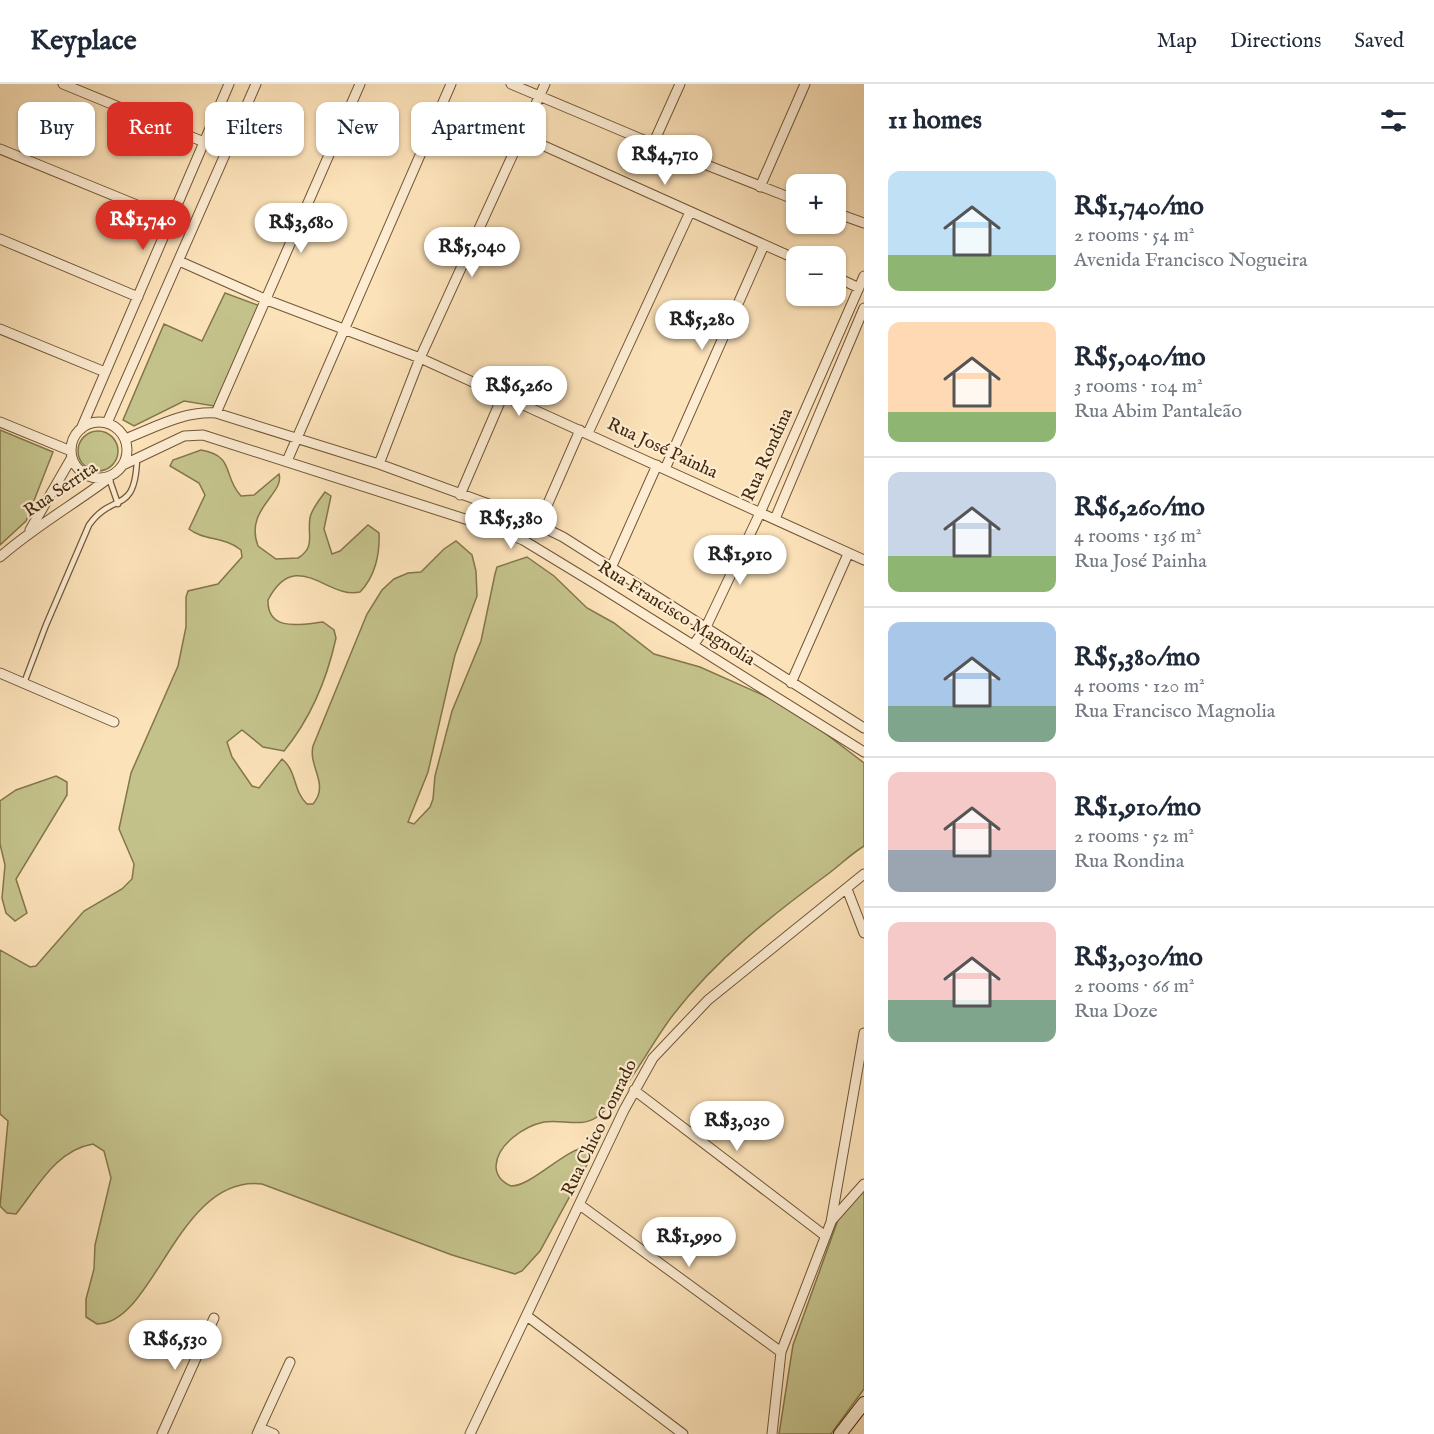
<!DOCTYPE html>
<html lang="en">
<head>
<meta charset="utf-8">
<style>
	:root { --surface:#fff; --page:#f2f2f3; --text:#1f2937; --muted:#747a83; --line:#e0e1e3; --accent:#d93025 }
	body { margin:0; font-family:"IM FELL English",serif; background:var(--page); color:var(--text); height:100vh; display:flex; flex-direction:column; font-size:22px; white-space:nowrap }
	* { box-sizing:border-box; margin:0 }
	p { font-size:20px; color:var(--muted) }
	.icon { flex:none; width:33px; height:33px; fill:none; stroke:currentColor; stroke-width:2; stroke-linecap:round; stroke-linejoin:round }
	.map { position:relative; flex:1; overflow:hidden }
	.details { display:flex; flex-direction:column; background:var(--surface); width:570px }
	.details>* { flex:none }
	.guide { position:absolute; left:18px; top:18px; width:570px; height:54px; display:flex; gap:12px }
	.buttons { position:absolute; left:786px; top:90px; display:grid; gap:12px }
	.buttons a { display:grid; place-items:center; width:60px; height:60px; border-radius:12px; background:var(--surface); box-shadow:0 2px 4px #0004; font-size:30px }
	.price { position:absolute; translate:-50% -51px; padding:0 14px; border-radius:21px; background:#fff; color:#222; font-size:20px; line-height:39px; filter:drop-shadow(0 2px 3px #0008) }
	.price::after { content:''; position:absolute; left:50%; top:36px; width:18px; height:14px; margin-left:-9px; background:inherit; clip-path:polygon(0 0,100% 0,50% 100%) }
	.price.current { background:var(--accent); color:#fff }
	ul { padding:0; list-style:none }
	li { display:flex; align-items:center; gap:18px; height:150px; padding:0 24px }
	li+li { border-top:2px solid var(--line) }
	li span { display:grid; place-items:center; flex:none; width:168px; height:120px; border-radius:12px; color:#555 }
	li>.icon { margin-inline-start:auto }
	span .icon { width:72px; height:72px; fill:#fffc; stroke-width:1 }
	li b { font-size:26px }
	h2 { display:flex; justify-content:space-between; align-items:center; height:72px; padding:0 24px; font-size:26px }
	.tag { padding:0 21px; border-radius:12px; background:var(--surface); box-shadow:0 2px 4px #0004; font-size:21px; line-height:54px }
	.tag.current { background:var(--accent); color:#fff }
	header { display:flex; align-items:center; gap:36px; box-sizing:border-box; height:84px; padding:0 30px; background:var(--surface); border-bottom:2px solid var(--line) }
	header strong { font-size:28px }
	nav { display:flex; gap:33px; margin-inline-start:auto; font-size:21px }
	main { display:flex; flex:1; min-height:0 }
	.map>svg:first-child { display:block }
	.green { fill:#c4c28b; stroke:#83764b; stroke-width:1.5 }
	.lines { fill:none; stroke-linecap:round; stroke-linejoin:round }
	.lane-casing { stroke:#705736; stroke-width:7 }
	.street-casing { stroke:#705736; stroke-width:11 }
	.secondary-casing { stroke:#42290b; stroke-width:14 }
	.lane { stroke:#fdecd2; stroke-width:4.5 }
	.street { stroke:#fdecd2; stroke-width:9 }
	.secondary { stroke:#fdecd2; stroke-width:12 }
	.labels { text-anchor:middle; dominant-baseline:central; stroke-width:4.5; stroke-linejoin:round; paint-order:stroke }
	.street-label { font-size:18px; fill:#42290b; stroke:#fdecd2 }
</style>
</head>
<body>
<header>
<strong>Keyplace</strong>
<nav><a>Map</a><a>Directions</a><a>Saved</a></nav>
</header>
<main>
<div class="map">
<svg width="864" height="1350" viewBox="0 0 864 1350">
	<rect width="100%" height="100%" fill="#fce2b9"/>
	<filter id="stains"><feTurbulence type="fractalNoise" baseFrequency=".00333" numOctaves="4"/><feColorMatrix values="0 0 0 0 .2 0 0 0 0 .09 0 0 0 0 .02 0 0 0 .5 -.17"/></filter>
	<radialGradient id="worn" r=".72"><stop offset=".6" stop-color="#630" stop-opacity="0"/><stop offset="1" stop-color="#630" stop-opacity=".3"/></radialGradient>
	<!-- green -->
	<path class="green" d="M225 209 260 222 214 322 184 317 134 342 123 336 164 240 202 257Z
		M0 346 53 368 26 437 0 461Z
		M78 367a20 20 0 1 1 40 0a20 20 0 1 1-40 0Z
		M201 366C236 372 222 392 241 412L254 411 279 390C285 410 244 425 258 462L276 475 298 474C316 463 307 451 310 434 311 426 320 415 325 408L331 412 324 445 332 470 340 467 368 441 379 449C380 470 375 493 360 508 328 516 296 462 268 516 267 549 303 540 323 538L334 546 336 554C327 595 311 634 284 667L263 663 242 646 227 658 232 673 252 702 259 704 282 675C297 687 293 707 307 720H313C330 700 308 683 313 662L367 530 382 506 394 495 408 489 421 488 444 465 456 457 472 471 476 487 477 512 455 571 428 688 408 738 414 740 430 723 433 715 435 692 452 627 481 557 495 490 497 483 527 473 554 492 587 524 614 539 654 570 700 583 774 616 809 637 864 679V762C851 770 840 781 828 790 772 831 716 875 673 931 651 959 625 1013 597 1033 581 1044 562 1035 544 1038 525 1042 497 1060 496 1082 496 1092 502 1098 511 1102 532 1102 562 1067 590 1061L596 1064 540 1167 522 1187 515 1190 452 1171 262 1100C178 1090 154 1241 97 1240L86 1233V1215L94 1185 95 1161 111 1094 104 1067 93 1060C56 1066 37 1104 16 1130L7 1129 0 1122 8 1037 0 1030V866L30 883 36 882 84 827 122 805 132 795 134 780 119 745 131 689 178 582 186 543V513L188 507 218 500 242 473 241 466C224 452 204 457 189 445L205 411 199 399 170 382 173 376Z
		M56 692 67 698V711L16 795 27 829 15 837 6 829 2 814 5 781 0 760V717L16 706Z
		M864 1104V1305L831 1350H779L793 1261 839 1133Z"/>
	<g class="lines">
		<!-- lane casing -->
		<g class="lane-casing">
			<path id="lane" d="M109 394 118 420
				M24 599 46 541 89 441C113 407 135 432 137 375"/>
		</g>
		<!-- street casing -->
		<g class="street-casing">
			<path id="street" d="M63 0 204 58
				M511 0 653 60 796 116
				M522 52 796 175
				M653 60 680 0
				M0 65 171 135
				M760 103 805 0
				M836 129 864 139
				M0 155 138 213
				M179 177 267 216 420 274 864 476
				M836 193 859 204
				M0 245 105 288
				M216 329 360 0
				M0 338 71 367
				M71 366a28 28 0 1 1 56 0a28 28 0 1 1-56 0Z
				M107 339 256 0
				M81 345 229 0
				M588 349 690 128
				M125 355C156 343 183 327 216 329L379 380 516 430 563 453 864 644
				M287 377 451 0
				M379 380 420 274 545 0
				M123 381 184 352 203 351 490 443 523 456 597 501 864 668
				M665 385 764 161
				M460 411 503 311
				M775 435 864 224
				M539 440 580 346
				M30 446 72 373
				M0 473C34 443 73 421 109 394
				M611 484 657 381
				M694 560 706 543 760 429 864 192
				M0 589 114 638
				M791 599 848 470
				M847 805 864 849
				M634 1006 824 1151
				M580 1121 781 1268
				M832 1136 864 1100
				M527 1232 683 1350
				M260 1344 274 1350
				M162 1350 214 1234
				M257 1350 290 1278
				M470 1350 624 1026 653 974 708 916 864 790
				M772 1350 781 1268 831 1138 864 949"/>
		</g>
		<!-- secondary casing -->
		<g class="secondary-casing">
			<path id="secondary" d="M840 1350 864 1319"/>
		</g>
		<!-- lane -->
		<use href="#lane" class="lane"/>
		<!-- street -->
		<use href="#street" class="street"/>
		<!-- secondary -->
		<use href="#secondary" class="secondary"/>
	</g>
	<g class="labels">
		<!-- street labels -->
		<g class="street-label">
			<text transform="translate(662 365) rotate(25)">Rua José Painha</text>
			<text transform="translate(768 371) rotate(-66)">Rua Rondina</text>
			<text transform="translate(61 406) rotate(-34)">Rua Serrita</text>
			<text transform="translate(676 530) rotate(32)">Rua Francisco Magnolia</text>
			<text transform="translate(600 1044) rotate(-64)">Rua Chico Conrado</text>
		</g>
	</g>
	<rect width="100%" height="100%" filter="url(#stains)"/>
	<rect width="100%" height="100%" fill="url(#worn)"/>
</svg>
<div class="buttons">
<a>+</a>
<a>−</a>
</div>
<b class="price" style="left:665px;top:102px">R$4,710</b>
<b class="price current" style="left:143px;top:167px">R$1,740</b>
<b class="price" style="left:301px;top:170px">R$3,680</b>
<b class="price" style="left:472px;top:194px">R$5,040</b>
<b class="price" style="left:702px;top:267px">R$5,280</b>
<b class="price" style="left:519px;top:333px">R$6,260</b>
<b class="price" style="left:511px;top:466px">R$5,380</b>
<b class="price" style="left:740px;top:502px">R$1,910</b>
<b class="price" style="left:737px;top:1068px">R$3,030</b>
<b class="price" style="left:689px;top:1184px">R$1,990</b>
<b class="price" style="left:175px;top:1287px">R$6,530</b>
<div class="guide">
<a class="tag">Buy</a>
<a class="tag current">Rent</a>
<a class="tag">Filters</a>
<a class="tag">New</a>
<a class="tag">Apartment</a>
</div>
</div>
<section class="details">
<h2>11 homes<svg class="icon" aria-label="filters" viewBox="0 0 24 24"><path d="M4 7h16M4 17h16"/><circle cx="9" cy="7" r="2"/><circle cx="15" cy="17" r="2"/></svg></h2>
<ul>
<li><span style="background:linear-gradient(#bfe0f5 70%,#8fb573 0)"><svg class="icon" aria-label="home" viewBox="0 0 24 24"><path d="M3 11l9-7 9 7M6 9v11h12V9"/></svg></span><div><b>R$1,740/mo</b><p>2 rooms · 54 m²</p><p>Avenida Francisco Nogueira</p></div></li>
<li><span style="background:linear-gradient(#ffd9b3 75%,#8fb573 0)"><svg class="icon" aria-label="home" viewBox="0 0 24 24"><path d="M3 11l9-7 9 7M6 9v11h12V9"/></svg></span><div><b>R$5,040/mo</b><p>3 rooms · 104 m²</p><p>Rua Abim Pantaleão</p></div></li>
<li><span style="background:linear-gradient(#c9d6e8 70%,#8fb573 0)"><svg class="icon" aria-label="home" viewBox="0 0 24 24"><path d="M3 11l9-7 9 7M6 9v11h12V9"/></svg></span><div><b>R$6,260/mo</b><p>4 rooms · 136 m²</p><p>Rua José Painha</p></div></li>
<li><span style="background:linear-gradient(#a9c7e8 70%,#7fa58c 0)"><svg class="icon" aria-label="home" viewBox="0 0 24 24"><path d="M3 11l9-7 9 7M6 9v11h12V9"/></svg></span><div><b>R$5,380/mo</b><p>4 rooms · 120 m²</p><p>Rua Francisco Magnolia</p></div></li>
<li><span style="background:linear-gradient(#f6c9c9 65%,#9aa5b1 0)"><svg class="icon" aria-label="home" viewBox="0 0 24 24"><path d="M3 11l9-7 9 7M6 9v11h12V9"/></svg></span><div><b>R$1,910/mo</b><p>2 rooms · 52 m²</p><p>Rua Rondina</p></div></li>
<li><span style="background:linear-gradient(#f6c9c9 65%,#7fa58c 0)"><svg class="icon" aria-label="home" viewBox="0 0 24 24"><path d="M3 11l9-7 9 7M6 9v11h12V9"/></svg></span><div><b>R$3,030/mo</b><p>2 rooms · 66 m²</p><p>Rua Doze</p></div></li>
</ul>
</section>
</main>
</body>
</html>
